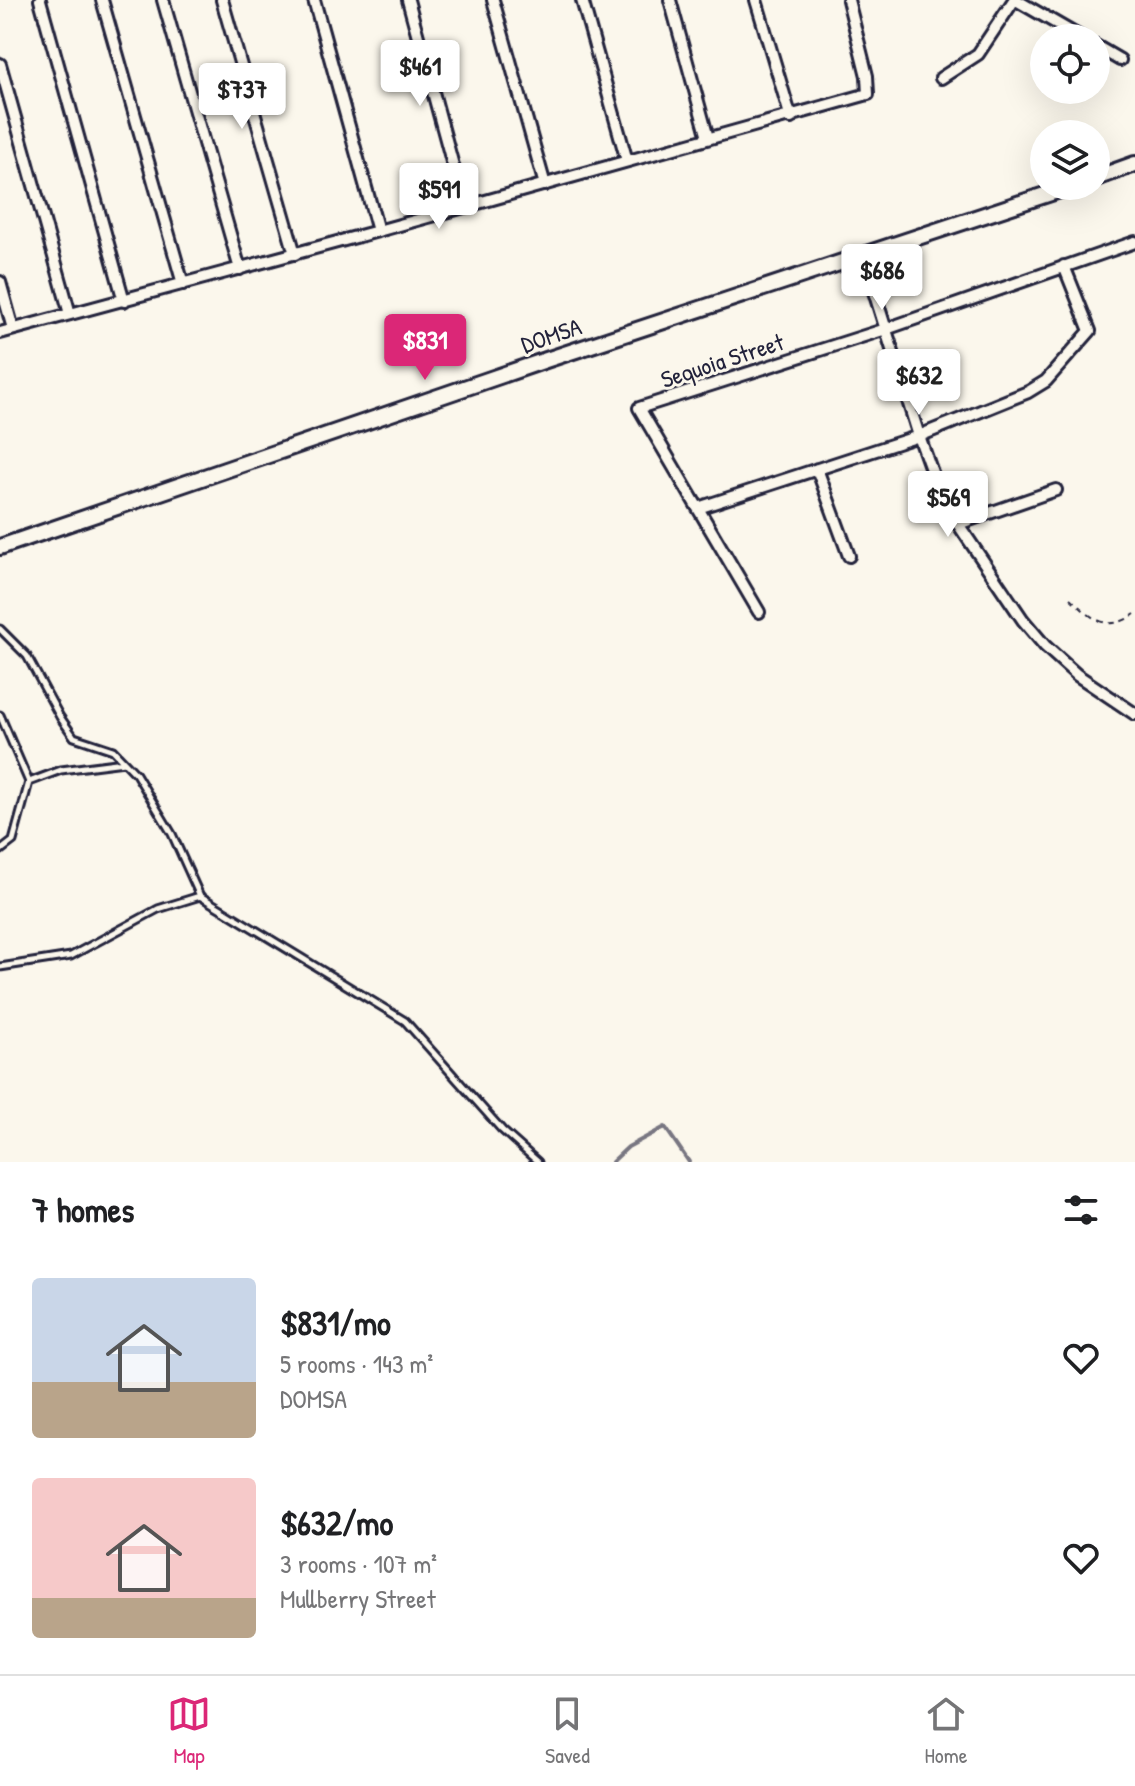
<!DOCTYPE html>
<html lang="en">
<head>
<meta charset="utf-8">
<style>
	:root { --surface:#fff; --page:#f2f2f2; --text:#202124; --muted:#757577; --line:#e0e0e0; --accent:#db2777 }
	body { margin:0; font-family:"Patrick Hand",sans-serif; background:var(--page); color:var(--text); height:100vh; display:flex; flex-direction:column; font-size:30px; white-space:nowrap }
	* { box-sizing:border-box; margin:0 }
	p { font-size:26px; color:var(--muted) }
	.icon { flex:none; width:44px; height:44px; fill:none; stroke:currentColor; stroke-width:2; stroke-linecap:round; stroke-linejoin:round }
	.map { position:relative; height:1162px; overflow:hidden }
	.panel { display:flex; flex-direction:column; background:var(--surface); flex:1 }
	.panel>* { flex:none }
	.controls { position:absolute; left:1030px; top:24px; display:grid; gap:16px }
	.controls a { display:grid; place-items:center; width:80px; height:80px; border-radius:50%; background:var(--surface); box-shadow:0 8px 32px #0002; font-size:40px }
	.price { position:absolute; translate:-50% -68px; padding:0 18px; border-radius:8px; background:#fff; color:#222; font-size:26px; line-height:52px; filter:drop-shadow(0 2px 4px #0008) }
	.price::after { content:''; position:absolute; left:50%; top:48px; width:24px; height:18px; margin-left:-12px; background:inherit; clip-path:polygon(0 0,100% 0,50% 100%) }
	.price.current { background:var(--accent); color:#fff }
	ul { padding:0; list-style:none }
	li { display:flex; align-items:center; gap:24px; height:200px; padding:0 32px }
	li span { display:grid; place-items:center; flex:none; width:224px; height:160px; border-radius:8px; color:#555 }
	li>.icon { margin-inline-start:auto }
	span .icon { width:96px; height:96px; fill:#fffc; stroke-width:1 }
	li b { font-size:34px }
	h2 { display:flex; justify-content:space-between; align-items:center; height:96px; padding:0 32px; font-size:34px }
	.tabs { display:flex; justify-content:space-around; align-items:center; height:112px; border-top:2px solid var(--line); background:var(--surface); font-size:22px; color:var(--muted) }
	.tabs a { display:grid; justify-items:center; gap:4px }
	.tabs .current { color:var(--accent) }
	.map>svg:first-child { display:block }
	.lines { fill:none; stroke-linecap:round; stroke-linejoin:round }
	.stream { stroke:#787681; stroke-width:4 }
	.service-casing { stroke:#22223b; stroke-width:11 }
	.minor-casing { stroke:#22223b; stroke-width:16 }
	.secondary-casing { stroke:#22223b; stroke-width:20 }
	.path { stroke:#22223b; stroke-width:2; stroke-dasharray:6 6; stroke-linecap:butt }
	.service { stroke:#fbf7ec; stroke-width:5 }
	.minor { stroke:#fbf7ec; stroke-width:10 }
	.secondary { stroke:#fbf7ec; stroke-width:14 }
	.labels { text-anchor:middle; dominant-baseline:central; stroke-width:6; stroke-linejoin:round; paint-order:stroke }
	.street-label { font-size:24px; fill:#22223b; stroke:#fbf7ec }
</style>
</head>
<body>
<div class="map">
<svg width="1135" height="1162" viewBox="0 0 1135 1162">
	<rect width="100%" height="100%" fill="#fbf7ec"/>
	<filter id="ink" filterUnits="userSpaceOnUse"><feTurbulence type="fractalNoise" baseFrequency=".0125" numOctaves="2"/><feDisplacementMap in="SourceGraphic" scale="16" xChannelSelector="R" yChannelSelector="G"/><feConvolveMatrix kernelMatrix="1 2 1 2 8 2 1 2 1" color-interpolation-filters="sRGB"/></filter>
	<g filter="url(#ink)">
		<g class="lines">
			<!-- stream -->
			<path class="stream" d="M612 1162 628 1147 665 1127 689 1162"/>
			<!-- service casing -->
			<g class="service-casing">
				<path id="service" d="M0 629 27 656 60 717 74 737 113 750 136 774 172 834 200 896 405 1021 502 1130 538 1162
					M0 715 29 782 13 841 0 851
					M29 782 61 770 124 762
					M0 967 71 956 158 909 200 896"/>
			</g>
			<!-- minor casing -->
			<g class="minor-casing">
				<path id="minor" d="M40 0 124 301
					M102 0 183 284
					M163 0 240 269
					M222 0 295 254
					M314 0 378 231
					M408 0 464 206
					M493 0 545 185
					M582 0 627 161
					M670 0 708 138
					M756 0 791 118
					M1016 0 1082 38
					M1096 46 1120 60
					M0 64 70 314
					M941 78 978 54 1014 0
					M863 256 919 436 934 478 958 524 1023 620 1045 646 1077 675 1135 714
					M0 282 13 329
					M0 333 378 231 868 94 867 76 848 0
					M817 469 849 556
					M698 508 919 436 1028 392 1046 381 1090 331 1064 266
					M958 524 1056 490
					M759 612 639 408 886 329 1135 242"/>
			</g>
			<!-- secondary casing -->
			<g class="secondary-casing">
				<path id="secondary" d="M1096 178 1135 164
					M0 547 546 360 1072 186"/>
			</g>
			<!-- path -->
			<path class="path" d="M1070 598C1092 618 1106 634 1135 614"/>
			<!-- service -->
			<use href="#service" class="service"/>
			<!-- minor -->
			<use href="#minor" class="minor"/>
			<!-- secondary -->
			<use href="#secondary" class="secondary"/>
		</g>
	</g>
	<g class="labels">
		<!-- street labels -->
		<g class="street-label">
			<text transform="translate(551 335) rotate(-19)">DOMSA</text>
			<text transform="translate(722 360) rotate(-18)">Sequoia Street</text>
		</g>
	</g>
</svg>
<div class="controls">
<a><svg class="icon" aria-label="locate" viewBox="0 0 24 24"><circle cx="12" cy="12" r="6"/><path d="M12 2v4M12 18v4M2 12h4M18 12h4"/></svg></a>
<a><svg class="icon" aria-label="layers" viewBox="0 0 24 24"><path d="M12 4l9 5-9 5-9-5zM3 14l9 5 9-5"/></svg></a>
</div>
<b class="price" style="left:420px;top:108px">$461</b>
<b class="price" style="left:242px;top:131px">$737</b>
<b class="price" style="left:439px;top:231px">$591</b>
<b class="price" style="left:882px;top:312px">$686</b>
<b class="price current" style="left:425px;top:382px">$831</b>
<b class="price" style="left:919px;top:417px">$632</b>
<b class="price" style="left:948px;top:539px">$569</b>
</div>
<section class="panel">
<h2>7 homes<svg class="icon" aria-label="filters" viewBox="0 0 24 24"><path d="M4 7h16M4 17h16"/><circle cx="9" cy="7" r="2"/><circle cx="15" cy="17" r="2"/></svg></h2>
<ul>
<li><span style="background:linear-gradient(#c9d6e8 65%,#b9a48a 0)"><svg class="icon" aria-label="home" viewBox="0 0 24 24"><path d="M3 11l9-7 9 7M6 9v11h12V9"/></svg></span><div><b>$831/mo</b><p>5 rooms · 143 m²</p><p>DOMSA</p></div><svg class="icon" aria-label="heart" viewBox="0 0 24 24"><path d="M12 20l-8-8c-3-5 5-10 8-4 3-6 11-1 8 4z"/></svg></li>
<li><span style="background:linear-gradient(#f6c9c9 75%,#b9a48a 0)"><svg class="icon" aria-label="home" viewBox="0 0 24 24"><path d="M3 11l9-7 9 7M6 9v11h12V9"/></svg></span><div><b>$632/mo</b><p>3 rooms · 107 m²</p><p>Mullberry Street</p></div><svg class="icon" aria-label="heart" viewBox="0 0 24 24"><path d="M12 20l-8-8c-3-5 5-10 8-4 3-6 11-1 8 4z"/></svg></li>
</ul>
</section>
<nav class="tabs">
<a class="current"><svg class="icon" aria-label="map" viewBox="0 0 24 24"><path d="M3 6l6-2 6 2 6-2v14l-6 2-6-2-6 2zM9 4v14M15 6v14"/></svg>Map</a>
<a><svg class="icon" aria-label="saved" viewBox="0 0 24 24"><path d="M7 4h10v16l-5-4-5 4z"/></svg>Saved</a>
<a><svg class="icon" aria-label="home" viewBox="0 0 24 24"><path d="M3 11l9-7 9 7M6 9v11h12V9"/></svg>Home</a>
</nav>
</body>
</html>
